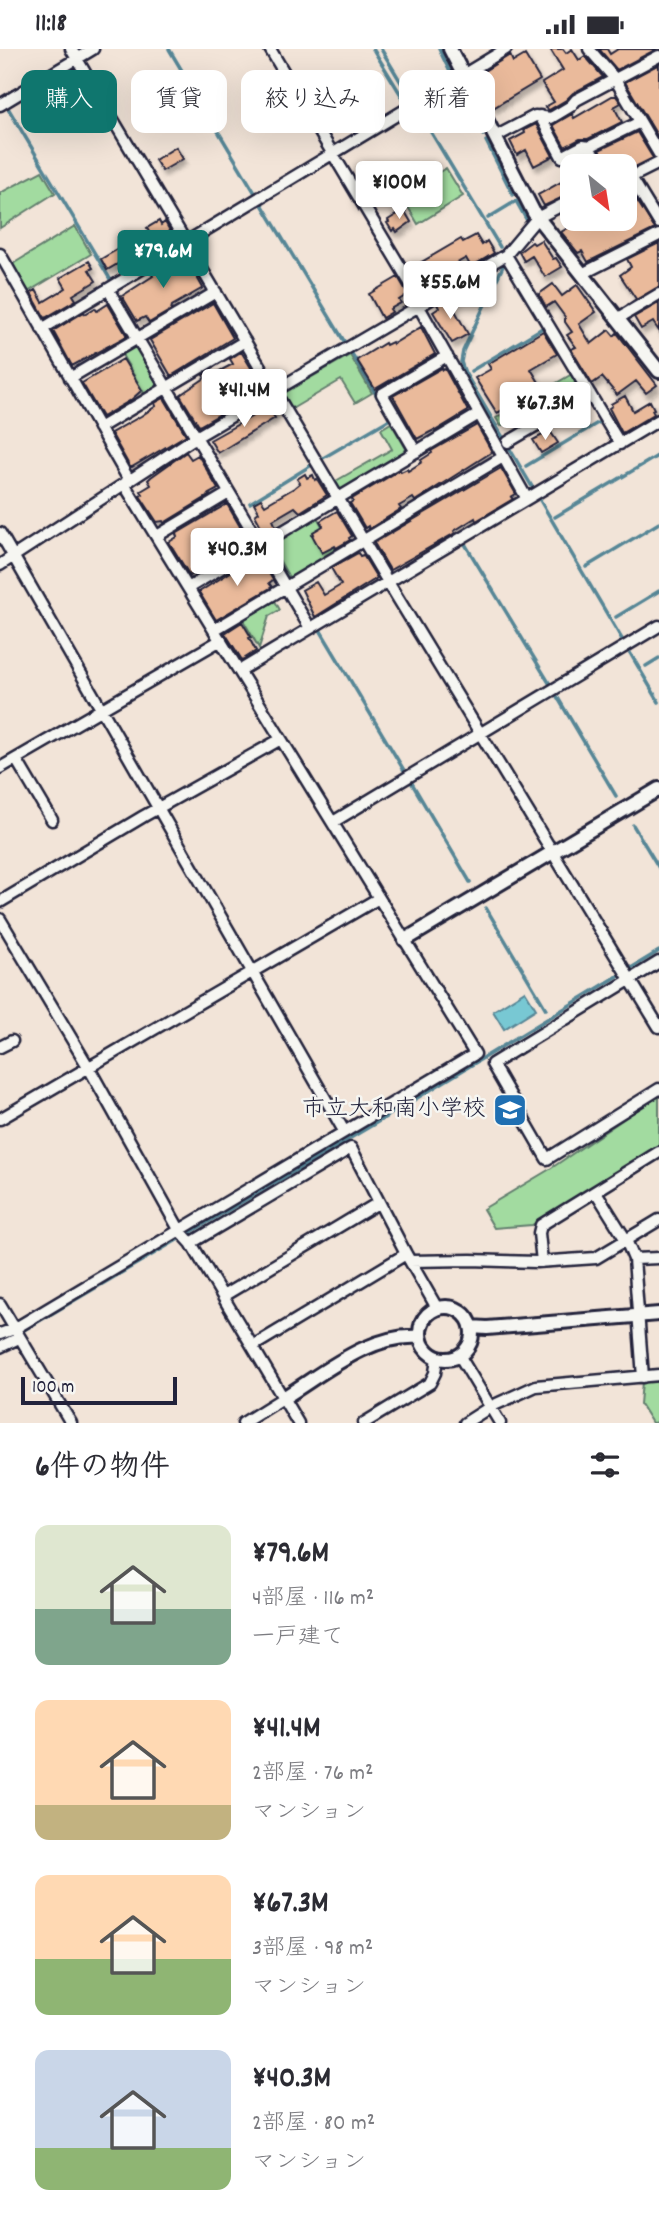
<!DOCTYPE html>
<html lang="ja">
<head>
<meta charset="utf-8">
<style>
	:root { --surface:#fff; --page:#f7f7f7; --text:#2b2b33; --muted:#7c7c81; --accent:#0f766e }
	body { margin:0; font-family:Dekko,"Klee One",sans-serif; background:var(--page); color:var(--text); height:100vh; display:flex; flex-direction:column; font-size:26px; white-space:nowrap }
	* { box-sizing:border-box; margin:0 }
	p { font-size:23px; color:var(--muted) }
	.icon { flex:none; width:38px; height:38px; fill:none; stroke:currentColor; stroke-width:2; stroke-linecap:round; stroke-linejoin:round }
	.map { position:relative; height:1374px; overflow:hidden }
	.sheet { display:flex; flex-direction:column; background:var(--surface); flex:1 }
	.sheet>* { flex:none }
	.top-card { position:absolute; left:21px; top:21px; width:618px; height:63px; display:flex; gap:14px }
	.needle { width:46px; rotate:150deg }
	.controls { position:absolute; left:560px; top:105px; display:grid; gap:14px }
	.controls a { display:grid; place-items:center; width:77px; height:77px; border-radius:14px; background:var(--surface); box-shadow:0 7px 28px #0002; font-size:35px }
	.scale { position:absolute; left:21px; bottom:18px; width:156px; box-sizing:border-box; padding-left:7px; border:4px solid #22223b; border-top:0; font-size:19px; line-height:24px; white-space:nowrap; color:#22223b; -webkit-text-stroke:5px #f6f6f2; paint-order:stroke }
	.price { position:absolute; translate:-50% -60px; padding:0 16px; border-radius:7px; background:#fff; color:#222; font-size:23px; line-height:46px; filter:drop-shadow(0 2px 4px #0008) }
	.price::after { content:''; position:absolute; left:50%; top:42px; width:21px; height:16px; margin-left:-10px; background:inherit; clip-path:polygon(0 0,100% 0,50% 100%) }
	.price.current { background:var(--accent); color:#fff }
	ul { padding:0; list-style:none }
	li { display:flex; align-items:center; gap:21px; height:175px; padding:0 35px }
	li span { display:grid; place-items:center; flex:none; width:196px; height:140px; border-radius:14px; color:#555 }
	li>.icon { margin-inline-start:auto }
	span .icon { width:84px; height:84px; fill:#fffc; stroke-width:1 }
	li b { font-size:30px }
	h2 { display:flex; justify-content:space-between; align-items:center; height:84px; padding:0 35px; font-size:30px }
	.pill { padding:0 24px; border-radius:14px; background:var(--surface); box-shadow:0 7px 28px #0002; font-size:24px; line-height:63px }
	.pill.current { background:var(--accent); color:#fff }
	.status { display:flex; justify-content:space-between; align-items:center; height:49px; padding:0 35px; background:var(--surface); direction:ltr }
	.status svg { height:19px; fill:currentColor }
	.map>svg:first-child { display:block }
	.green { fill:#a2dba0; stroke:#627e6e; stroke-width:2 }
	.water { fill:#78c8d3; stroke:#568696; stroke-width:2 }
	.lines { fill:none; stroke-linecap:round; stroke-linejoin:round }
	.stream { stroke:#568696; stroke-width:3.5 }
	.building { fill:#eaba9b; stroke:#22223b; stroke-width:2; filter:url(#shadow) }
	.minor-casing { stroke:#22223b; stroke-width:15 }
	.tertiary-casing { stroke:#22223b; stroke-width:18 }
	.minor { stroke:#f6f6f2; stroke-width:10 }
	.tertiary { stroke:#f6f6f2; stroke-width:12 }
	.labels { text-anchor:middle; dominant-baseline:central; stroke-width:5; stroke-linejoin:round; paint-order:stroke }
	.poi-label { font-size:23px; fill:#22223b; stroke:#f6f6f2; text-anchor:end }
</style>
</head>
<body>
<div class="status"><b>11:18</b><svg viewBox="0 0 49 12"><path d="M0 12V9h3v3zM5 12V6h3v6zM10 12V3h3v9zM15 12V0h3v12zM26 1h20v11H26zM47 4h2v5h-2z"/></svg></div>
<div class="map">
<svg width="659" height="1374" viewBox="0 0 659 1374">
	<defs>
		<filter id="shadow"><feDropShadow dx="3" dy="5" stdDeviation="2" flood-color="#0004"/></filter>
	</defs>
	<rect width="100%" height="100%" fill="#f2e4d8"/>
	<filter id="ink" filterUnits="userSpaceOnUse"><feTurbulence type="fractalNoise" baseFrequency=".0143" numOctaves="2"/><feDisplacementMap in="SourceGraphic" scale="14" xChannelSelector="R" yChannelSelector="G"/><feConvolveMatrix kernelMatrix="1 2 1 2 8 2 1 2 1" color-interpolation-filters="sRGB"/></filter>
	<g filter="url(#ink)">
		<!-- green -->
		<path class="green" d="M446 119 463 147 418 175 401 146Z
			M42 122 55 144 0 179V144Z
			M75 177 91 205 26 244 11 216Z
			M133 298H136L157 335 156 340 145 346 121 304Z
			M350 306 372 344 355 354 341 331 290 361 281 346Z
			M572 325 577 333 501 377 496 369Z
			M391 374 408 403 340 443 334 433 392 400 381 380Z
			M317 468 337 503 290 530 270 495Z
			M275 552 280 561 269 567 259 599 243 571Z
			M659 1046V1097L532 1176 494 1179 483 1160 550 1120Z
			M659 1331V1373L652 1374 640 1355 642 1333Z"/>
		<!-- water -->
		<path class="water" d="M525 942 536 960 504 980 493 962Z"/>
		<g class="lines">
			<!-- stream -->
			<path class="stream" d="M169 0 255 144
				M373 0 406 54
				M381 0 500 198
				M439 0 452 27
				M457 36 483 86
				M8 59 110 230
				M486 92 513 146
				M260 152 344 292
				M516 152 526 170
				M488 169 516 152
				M504 215 463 302 461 313 465 324 659 653
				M352 305 408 399
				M471 322 544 278
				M323 409 390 370
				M526 417 601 372
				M250 454 310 417
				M555 468 659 406
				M465 495 551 637
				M586 518 659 474
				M616 568 659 542
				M319 579 405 723
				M646 617 659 609
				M555 644 616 747
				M410 731 470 833
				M633 776 659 819
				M486 859 546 960
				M24 1281 376 1074 659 902
				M0 1290 11 1288"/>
		</g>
		<!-- building -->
		<path class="building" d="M550 0H563L566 4 572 0 579 11 585 7 603 28 573 44 566 51 549 61 545 58 554 53 542 34 563 21Z
			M599 0H607L610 5 618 0H657L617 21Z
			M510 6 513 13 525 6 540 31 493 59 476 27Z
			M659 15V87L658 88 625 33Z
			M612 47H616L621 54 614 58 622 73 588 90H580L565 98 553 76 572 65 574 69Z
			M536 75 553 107 534 117 526 101 517 106 510 92 525 84 524 81Z
			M637 83 653 109 625 123V117H607L599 101Z
			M176 98 183 110 162 122 155 111Z
			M572 127V144L544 157 538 146Z
			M631 142 655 180 588 213 582 202 578 204 561 183 573 176 566 162 572 159V170H635L625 151V146Z
			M404 161 411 173 397 183 395 180 392 182 387 174 389 173 388 171Z
			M159 172 161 176 165 173 173 187 135 209 133 206 107 221 101 210 123 197 122 195 131 190 133 192 149 183 147 179Z
			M476 186 482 196 487 192 494 204 471 218 466 209 452 217 457 226 425 244 414 226 423 221 420 214 461 190 463 193Z
			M541 191 553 210 556 209 562 218 545 228 532 207 524 212 519 203 532 193 534 195Z
			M659 194V238L627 256 636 250 620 226 631 218 627 210Z
			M185 207 203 239 172 257 171 261 149 274 145 268 137 272 122 247 153 227 151 224 173 210 174 213Z
			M89 212 93 219 89 221 96 232 73 246 76 251 45 269 31 244 36 241 43 253 66 239 60 229Z
			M398 228 408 245 399 251 401 254 390 260 392 263 382 269 369 245Z
			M553 235 562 247 577 236 596 263 579 275 591 295 609 281 614 287 617 284 657 336 646 344 636 332 617 346 602 328 592 335 571 300 576 298 567 286 572 283 565 273V268L554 253 546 258 539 245Z
			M448 249 468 285 452 294 433 263 439 259 437 255Z
			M213 254 233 289 171 327 150 291Z
			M659 254V282L653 273 641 280 634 268Z
			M108 255 127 287 72 317 53 282 84 263 85 265 95 259 97 262Z
			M421 278 435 305 375 340 357 311 385 294 386 296 392 293 393 295Z
			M543 282 557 305 531 320 543 340 511 359 505 360 497 364 475 329 491 320 488 315Z
			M239 304H242L264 340 199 377 180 346 205 329 203 326 211 321 214 325 233 315 230 310Z
			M123 310 142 341 131 351 102 368 82 334Z
			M442 319 443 321 445 320 468 362 435 382 434 381 417 390 393 347Z
			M625 347 633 362 650 352 654 360 652 361 654 365 622 384 609 359 612 357 611 355Z
			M164 349 186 386 132 418H130L111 384 141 367 156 357 155 354Z
			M274 355 278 363 273 366 275 369 218 404 210 391Z
			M477 376 492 403 415 452 413 449 399 457 401 460 369 480 368 477 365 479 350 454 353 452 352 450 400 421 401 423 407 420 408 422 422 413 421 411 432 404 431 402Z
			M550 382 558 394 541 404 533 391Z
			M186 403 191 410 198 406 218 440 209 445 210 446 164 474 163 472 157 473 140 447 143 445 141 442 151 436 148 431 151 428Z
			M501 419 516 445 511 448 513 450 476 472 475 469 454 482 455 484 390 521 374 494Z
			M305 425 307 429 313 426 315 431 317 430 327 446 300 463 295 458 273 471 276 478 267 483 265 480 263 481 255 466 259 463 254 454 261 450 265 456 294 439 300 434 297 430Z
			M227 455 249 493 240 500 238 496 217 505 199 516 201 520 190 527 169 493 177 488 176 485Z
			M337 462 352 487 349 489 350 491 336 499 335 497 322 504 312 486 314 485 313 483 323 477 320 472Z
			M358 504 360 507 363 506 377 529 315 568 302 541 316 533 324 546 341 536 331 519Z
			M256 507 258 510 260 509 273 531 269 534 272 538 216 571 199 543Z
			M242 573 251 588 249 589 256 602 242 611 225 584Z"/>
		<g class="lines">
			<!-- minor casing -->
			<g class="minor-casing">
				<path id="minor" d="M71 0 388 533 659 978
					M270 0 422 254
					M589 0 615 30 659 105
					M0 56 93 0
					M540 67 562 108 583 97 589 98 640 73
					M495 88 535 67 551 69 571 57 576 51 659 7
					M589 98 600 117
					M631 128 659 174
					M625 131 659 114
					M0 205 129 431
					M506 206 620 395
					M582 225 659 186
					M108 240 310 579
					M418 256 527 450
					M617 270 659 245
					M42 280 506 0
					M70 329 216 243
					M99 379 245 292
					M508 393 590 345
					M416 403 382 345 447 307
					M0 484 344 1082
					M157 487 229 444
					M0 516 196 388 506 206 537 169 572 151
					M188 539 479 365
					M214 581 503 408
					M239 622 659 371
					M16 710 52 771
					M0 719 221 591
					M333 773 659 577
					M0 853 144 767 281 690
					M0 870 89 1019 180 1182 191 1194 298 1374
					M659 913 492 1015 547 1110 659 1040
					M0 998 12 992
					M0 1070 379 849
					M596 1143 626 1191 634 1210 643 1328
					M191 1194 351 1099 406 1205 437 1259
					M634 1210 659 1209
					M410 1212 471 1211 537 1213 596 1209 659 1171
					M542 1213 539 1184 541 1176 659 1103
					M223 1247 378 1154
					M0 1255 71 1374
					M0 1285 14 1280 475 1005 124 435
					M253 1297 406 1205
					M0 1298 19 1289
					M459 1306 500 1374
					M243 1374 283 1349
					M364 1374 430 1334 435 1324 437 1308
					M465 1374 490 1358 536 1337 659 1326"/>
			</g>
			<!-- tertiary casing -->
			<g class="tertiary-casing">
				<path id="tertiary" d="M450 0 534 164 659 322
					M405 891 659 740
					M420 1284a26 26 0 1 1 52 0a26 26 0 1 1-52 0Z
					M471 1278 487 1279 659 1265
					M283 1349C324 1324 370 1284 420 1288"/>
			</g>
			<!-- minor -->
			<use href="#minor" class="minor"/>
			<!-- tertiary -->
			<use href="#tertiary" class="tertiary"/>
		</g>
	</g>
	<!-- icons -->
	<defs>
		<g id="school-square" transform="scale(1.75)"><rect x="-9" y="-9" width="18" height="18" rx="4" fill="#1f6fb2" stroke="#f6f6f2"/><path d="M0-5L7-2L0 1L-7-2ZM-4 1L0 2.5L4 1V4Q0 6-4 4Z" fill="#fff"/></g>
	</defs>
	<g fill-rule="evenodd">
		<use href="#school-square" x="510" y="1061"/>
	</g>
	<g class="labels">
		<!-- poi labels -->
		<g class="poi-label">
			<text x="486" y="1061">市立大和南小学校</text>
		</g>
	</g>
</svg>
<div class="controls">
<a><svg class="needle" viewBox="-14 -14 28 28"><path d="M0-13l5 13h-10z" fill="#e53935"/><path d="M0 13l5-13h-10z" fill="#7c7c81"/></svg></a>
</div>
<div class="scale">100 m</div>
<b class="price" style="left:399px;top:172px">¥100M</b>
<b class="price current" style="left:163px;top:241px">¥79.6M</b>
<b class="price" style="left:450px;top:272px">¥55.6M</b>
<b class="price" style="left:244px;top:380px">¥41.4M</b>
<b class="price" style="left:545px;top:393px">¥67.3M</b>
<b class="price" style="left:237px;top:539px">¥40.3M</b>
<div class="top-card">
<a class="pill current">購入</a>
<a class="pill">賃貸</a>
<a class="pill">絞り込み</a>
<a class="pill">新着</a>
</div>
</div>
<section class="sheet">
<h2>6件の物件<svg class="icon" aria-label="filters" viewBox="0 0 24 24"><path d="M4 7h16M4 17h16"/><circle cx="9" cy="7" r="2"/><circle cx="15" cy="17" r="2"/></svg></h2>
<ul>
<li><span style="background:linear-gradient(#dfe7d0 60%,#7fa58c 0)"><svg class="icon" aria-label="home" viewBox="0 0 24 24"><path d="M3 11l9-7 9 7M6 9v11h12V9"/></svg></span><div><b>¥79.6M</b><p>4部屋 · 116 m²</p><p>一戸建て</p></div></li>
<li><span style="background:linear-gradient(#ffd9b3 75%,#c2b280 0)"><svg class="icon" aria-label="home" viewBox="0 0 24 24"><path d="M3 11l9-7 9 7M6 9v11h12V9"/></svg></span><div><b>¥41.4M</b><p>2部屋 · 76 m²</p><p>マンション</p></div></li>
<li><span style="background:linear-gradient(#ffd9b3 60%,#8fb573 0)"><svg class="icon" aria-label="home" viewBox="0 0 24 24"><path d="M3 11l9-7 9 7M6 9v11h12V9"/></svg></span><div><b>¥67.3M</b><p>3部屋 · 98 m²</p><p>マンション</p></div></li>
<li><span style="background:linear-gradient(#c9d6e8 70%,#8fb573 0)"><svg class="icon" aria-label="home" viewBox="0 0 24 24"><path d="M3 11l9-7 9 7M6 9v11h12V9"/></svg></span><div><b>¥40.3M</b><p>2部屋 · 80 m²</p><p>マンション</p></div></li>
</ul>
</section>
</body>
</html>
